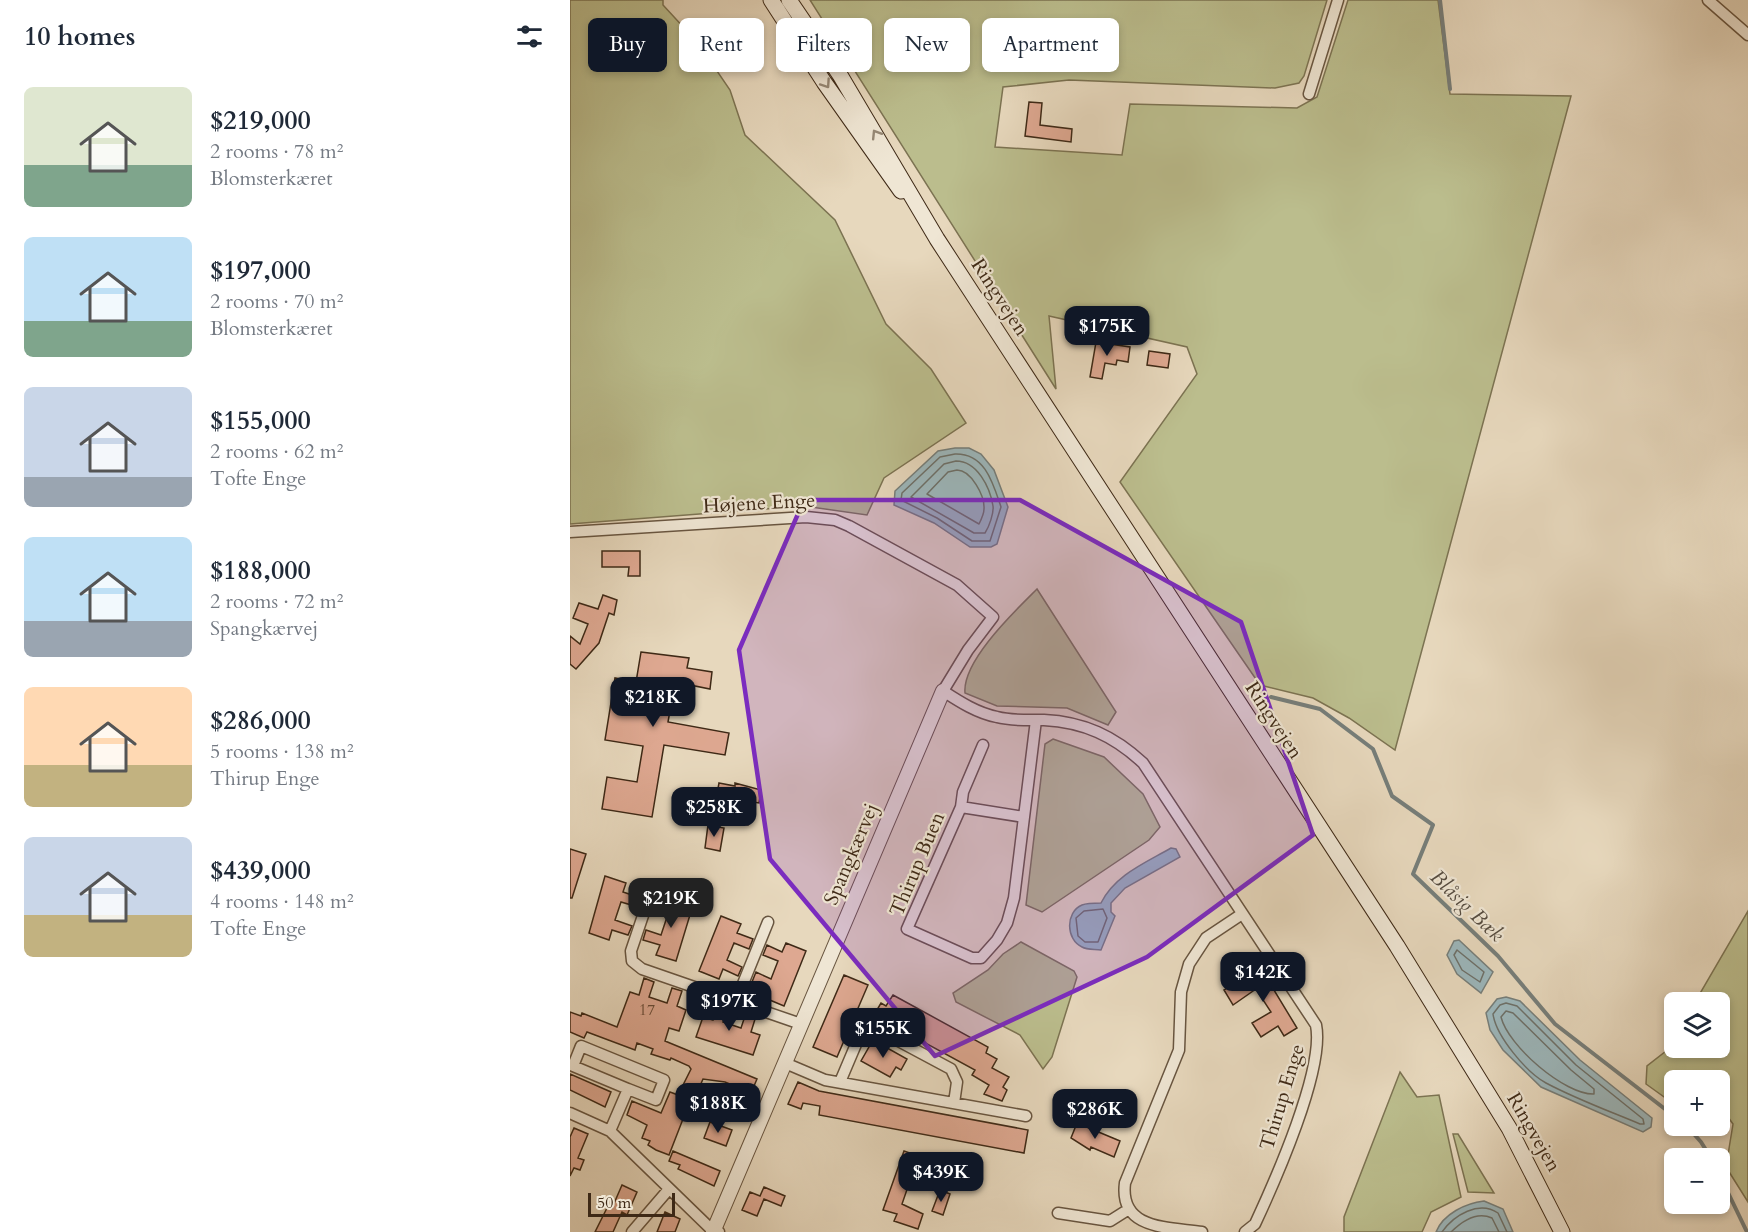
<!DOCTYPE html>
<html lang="en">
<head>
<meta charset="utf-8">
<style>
	:root { --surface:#fff; --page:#f6f6f7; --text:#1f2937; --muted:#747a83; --accent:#111827 }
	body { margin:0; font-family:Cardo,serif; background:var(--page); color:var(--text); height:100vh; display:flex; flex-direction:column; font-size:22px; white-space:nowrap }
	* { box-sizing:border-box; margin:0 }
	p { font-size:20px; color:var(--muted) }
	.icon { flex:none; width:33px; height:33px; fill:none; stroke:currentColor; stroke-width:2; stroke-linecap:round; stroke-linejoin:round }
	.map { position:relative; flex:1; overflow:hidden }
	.panel { display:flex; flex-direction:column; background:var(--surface); width:570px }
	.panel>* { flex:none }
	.banner { position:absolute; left:18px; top:18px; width:570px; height:54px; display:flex; gap:12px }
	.buttons { position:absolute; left:1094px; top:992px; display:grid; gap:12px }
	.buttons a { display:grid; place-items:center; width:66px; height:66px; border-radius:9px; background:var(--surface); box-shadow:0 3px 9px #0003; font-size:30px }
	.scale { position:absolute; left:18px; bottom:15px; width:87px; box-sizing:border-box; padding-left:6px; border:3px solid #3e2916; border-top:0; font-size:16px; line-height:21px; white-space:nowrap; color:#3e2916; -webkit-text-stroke:4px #efe6d4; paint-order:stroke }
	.price { position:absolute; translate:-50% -51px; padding:0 14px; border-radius:12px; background:var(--accent); color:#fff; font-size:20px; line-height:39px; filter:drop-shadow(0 2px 3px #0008) }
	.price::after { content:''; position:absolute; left:50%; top:36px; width:18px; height:14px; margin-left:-9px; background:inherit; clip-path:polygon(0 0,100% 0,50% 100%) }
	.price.selected { background:#222; color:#fff }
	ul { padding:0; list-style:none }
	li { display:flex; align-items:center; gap:18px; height:150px; padding:0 24px }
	li span { display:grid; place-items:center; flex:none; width:168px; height:120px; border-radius:9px; color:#555 }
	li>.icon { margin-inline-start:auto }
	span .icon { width:72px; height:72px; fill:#fffc; stroke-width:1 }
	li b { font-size:26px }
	h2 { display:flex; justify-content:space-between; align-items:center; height:72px; padding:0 24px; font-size:26px }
	.chip { padding:0 21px; border-radius:9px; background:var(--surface); box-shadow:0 3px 9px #0003; font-size:21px; line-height:54px }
	.chip.selected { background:var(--accent); color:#fff }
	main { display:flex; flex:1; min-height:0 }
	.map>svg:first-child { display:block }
	.green { fill:#bbbd8d; stroke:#7c7352; stroke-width:1.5 }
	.water { fill:#9cb7bc; stroke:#767e7a; stroke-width:1.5 }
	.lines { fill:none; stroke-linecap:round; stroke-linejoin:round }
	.shore { stroke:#6d7069; stroke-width:1.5 }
	.stream { stroke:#767e7a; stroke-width:4 }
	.building { fill:#dea891; stroke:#3e2916; stroke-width:1.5 }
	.minor-casing { stroke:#685540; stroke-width:13 }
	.tertiary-casing { stroke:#685540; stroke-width:16 }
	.secondary-casing { stroke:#3e2916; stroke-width:17 }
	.minor { stroke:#efe6d4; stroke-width:10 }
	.tertiary { stroke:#efe6d4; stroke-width:14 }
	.secondary { stroke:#efe6d4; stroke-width:15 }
	.oneway { stroke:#968875 }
	.marked { fill:#7b2cbf; fill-opacity:0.2; stroke:#7b2cbf; stroke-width:4.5; stroke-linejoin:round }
	.labels { text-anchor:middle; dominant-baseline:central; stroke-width:4.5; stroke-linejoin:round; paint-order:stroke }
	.number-label { font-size:16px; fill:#664935 }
	.street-label { font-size:20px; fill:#3e2916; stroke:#efe6d4 }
	.water-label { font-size:21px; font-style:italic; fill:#564c40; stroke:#efe6d4 }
</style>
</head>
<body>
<main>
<section class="panel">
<h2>10 homes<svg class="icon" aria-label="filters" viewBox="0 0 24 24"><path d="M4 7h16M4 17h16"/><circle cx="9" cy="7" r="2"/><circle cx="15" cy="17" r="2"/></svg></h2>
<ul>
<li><span style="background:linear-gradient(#dfe7d0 65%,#7fa58c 0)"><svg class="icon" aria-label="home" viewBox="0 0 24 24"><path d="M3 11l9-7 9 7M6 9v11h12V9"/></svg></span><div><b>$219,000</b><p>2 rooms · 78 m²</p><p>Blomsterkæret</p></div></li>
<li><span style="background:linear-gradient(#bfe0f5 70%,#7fa58c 0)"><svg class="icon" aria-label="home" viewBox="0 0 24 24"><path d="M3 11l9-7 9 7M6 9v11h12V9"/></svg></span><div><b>$197,000</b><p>2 rooms · 70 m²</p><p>Blomsterkæret</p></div></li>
<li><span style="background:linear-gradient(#c9d6e8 75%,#9aa5b1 0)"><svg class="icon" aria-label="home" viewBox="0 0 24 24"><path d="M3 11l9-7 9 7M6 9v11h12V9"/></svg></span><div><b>$155,000</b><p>2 rooms · 62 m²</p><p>Tofte Enge</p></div></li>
<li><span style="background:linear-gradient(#bfe0f5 70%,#9aa5b1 0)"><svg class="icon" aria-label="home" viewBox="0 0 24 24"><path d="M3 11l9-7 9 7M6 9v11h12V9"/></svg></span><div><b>$188,000</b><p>2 rooms · 72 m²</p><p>Spangkærvej</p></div></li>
<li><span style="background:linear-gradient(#ffd9b3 65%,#c2b280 0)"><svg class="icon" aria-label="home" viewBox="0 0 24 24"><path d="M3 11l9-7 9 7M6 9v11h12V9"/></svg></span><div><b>$286,000</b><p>5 rooms · 138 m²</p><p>Thirup Enge</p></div></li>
<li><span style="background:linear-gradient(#c9d6e8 65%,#c2b280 0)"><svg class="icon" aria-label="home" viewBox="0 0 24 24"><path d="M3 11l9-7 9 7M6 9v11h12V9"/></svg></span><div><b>$439,000</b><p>4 rooms · 148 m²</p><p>Tofte Enge</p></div></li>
</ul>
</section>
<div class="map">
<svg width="1178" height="1232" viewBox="0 0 1178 1232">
	<rect width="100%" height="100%" fill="#e7d8bd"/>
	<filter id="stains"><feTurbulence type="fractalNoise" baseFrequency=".00333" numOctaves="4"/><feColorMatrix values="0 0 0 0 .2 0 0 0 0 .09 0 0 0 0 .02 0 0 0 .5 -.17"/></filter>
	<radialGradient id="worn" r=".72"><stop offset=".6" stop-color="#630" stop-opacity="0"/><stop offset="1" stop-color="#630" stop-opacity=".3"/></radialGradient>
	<!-- green -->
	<path class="green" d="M0 0H93V5L128 43 160 90 175 135 265 220 316 324 361 369 396 423 314 478 297 515 234 506 0 524Z
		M240 0H757L734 76 729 83 705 88 499 80 433 87 425 147 552 155 560 104 727 108 747 97 778 0H868L880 94 1001 96 825 750 779 718 743 698 690 685 550 482 627 374 617 347 479 316 486 389Z
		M467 589 546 712 538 725 497 708 427 706 395 693C392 661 445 611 467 589Z
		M483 739 534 757 573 794 590 827 579 840 472 912 456 905 475 744Z
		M1178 911V1202L1156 1167 1163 1124 1155 1113 1149 1116V1080H1104V1104L1076 1084 1077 1066 1096 1051 1104 1037V1047H1149V1002H1125Z
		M451 942 504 971 507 977 482 1057 473 1069 450 1035 386 1002 383 993 418 970 433 954Z
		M830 1072 847 1097 869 1095 891 1197 861 1212 852 1232H774V1217Z
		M883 1134H888L924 1193 898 1192Z"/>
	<!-- water -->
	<path class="water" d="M385 448H399L411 454 424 470 438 507 427 544 421 547H400L364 523 324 505 325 491 368 451Z
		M601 848 606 849 610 857 555 888 541 903V912L545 916 531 950C525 949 517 950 512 947 496 940 495 912 512 905 517 903 525 903 531 903 545 875 575 863 601 848Z
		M889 940 923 972 911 993 887 974 877 955 884 941Z
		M936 997 950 1001 1010 1060 1082 1118 1081 1127 1073 1132 971 1087 933 1050 920 1030 916 1013 927 999Z
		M914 1201 933 1209 943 1232H866C873 1214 896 1203 914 1201Z"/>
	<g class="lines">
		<!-- shore -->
		<path class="shore" d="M385 454C415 453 423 483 431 507L420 541H402L367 518 331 500 332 493 370 457Z
			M386 461C407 461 420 487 423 506 424 513 419 527 415 533H404L341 497 374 464Z
			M387 470C401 470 415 496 414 509 414 514 411 520 409 524L357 494 378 472Z
			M533 909 537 918 528 942H515L508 936 506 918 514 911Z
			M887 950 914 972 910 982 892 970 884 955Z
			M936 1003 947 1006 1006 1065 1073 1119 1074 1124H1070C1039 1111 1006 1099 976 1083 956 1072 926 1036 923 1014L930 1005Z
			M936 1011 943 1013 1001 1070 1024 1089V1094C995 1095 938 1046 931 1017Z
			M872 1232C884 1215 909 1200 928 1213L937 1232
			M881 1232C892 1221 907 1211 922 1218L929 1232"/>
		<!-- stream -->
		<path class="stream" d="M870 0 880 89
			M701 697 750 709 803 749 822 796 863 825 843 874 928 956 985 1024 1104 1116
			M1116 1125 1131 1142 1141 1158
			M1149 1174 1177 1232"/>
	</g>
	<!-- building -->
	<path class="building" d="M459 102 472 103 470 125 502 129 501 142 455 136Z
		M526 342 560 347 558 362 547 360 546 365 535 363 532 379 520 377Z
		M579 351 600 354 598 368 577 365Z
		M32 551H70V576H58L59 567H32Z
		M33 595 47 600 44 615 39 613 29 643 6 669 0 664V636L10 644 18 624 3 618 9 603 28 609Z
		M71 652 119 658 117 668 142 672 140 689 105 682 98 722 159 733 155 755 94 745 82 817 32 809 37 777 67 782 73 746 35 740 45 678 66 682Z
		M149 783 165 786V783L191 790 189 803 183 802 178 825 160 822 163 804 150 800 151 795 147 794Z
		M138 825 154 828 150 851 135 848Z
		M0 849 16 854 2 898H0Z
		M35 876 56 883 53 892 71 898 68 907 51 902 45 920 62 926 58 935 42 930 39 940 19 933Z
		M103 898 123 905 106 961 86 955 90 945 73 940 76 930 91 935 97 917 82 912 85 903 100 908Z
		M151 916 171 924 167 933 183 939 179 949 164 943 157 960 172 967 168 976 153 969 149 979 129 971Z
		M216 943 236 951 214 1006 195 998 199 989 182 982 186 972 201 979 208 961 193 955 197 945 212 952Z
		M690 967 727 1028 714 1036 708 1026 691 1037 682 1023 701 1012 686 989 663 1005 654 990Z
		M274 975 298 985 267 1057 243 1047Z
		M74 978 84 982 79 997 97 1003 102 988 112 991 107 1006 116 1010 109 1031 99 1028 95 1041 187 1079 181 1093 155 1082 133 1079 123 1102 120 1101 99 1155 86 1150 78 1145 80 1141 72 1138 77 1125 57 1115 62 1101 91 1113 100 1092 108 1095 121 1069 119 1066 101 1058 100 1060 81 1054 83 1049 67 1043 65 1050 17 1032 14 1038 0 1032V1012L11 1016 12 1013 47 1027 60 992 69 995Z
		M323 995 418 1047 416 1053 427 1059 422 1068 439 1077 433 1087 437 1090 432 1101 414 1094 419 1085 402 1075 405 1070 304 1015 311 1003 316 1006Z
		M149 1004 159 1007 153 1022 171 1028 176 1013 186 1016 181 1032 190 1035 183 1055 126 1037 133 1017 143 1020Z
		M303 1040 337 1059 331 1070 326 1067 320 1077 291 1061Z
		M0 1074 41 1092 35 1107 0 1090Z
		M228 1082 249 1091 458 1130 454 1153 249 1115 250 1106 233 1103 231 1109 218 1104Z
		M140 1122 162 1130 156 1146 134 1138Z
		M507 1123 550 1141 544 1157 521 1147 520 1150 501 1138Z
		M4 1128 18 1134 8 1158 14 1160 10 1170 4 1168 0 1176V1137Z
		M103 1151 150 1171 144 1186 108 1169 110 1165 99 1161Z
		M334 1151 373 1165 367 1184 342 1175 332 1204 353 1214 348 1229 324 1221 327 1214 313 1210Z
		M52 1185 67 1192 57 1215 52 1212 43 1232H25L38 1206 42 1208Z
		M194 1187 215 1196 211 1206 194 1199 187 1216 172 1210 180 1192 190 1196Z
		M370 1190 380 1194 373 1215 362 1211Z
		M95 1212 110 1219 105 1232H87Z"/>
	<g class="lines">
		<!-- minor casing -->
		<g class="minor-casing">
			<path id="minor" d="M1138 0 1178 35
				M739 94 768 0
				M0 532 236 517 265 520 279 526 387 585 423 617 398 650 373 691C390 702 407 713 427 717 442 721 459 720 474 720 514 722 544 736 573 763L746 1025C755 1069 705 1181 685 1224L675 1232
				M391 807 393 792 413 745
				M454 817 391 807 337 929 402 958H411L427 940 437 923 444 898 466 720
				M83 886 61 951 62 961 72 969 231 1024
				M166 1001 198 922
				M215 1063 255 1080 456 1116
				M270 1082 295 1023 381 1069 387 1082 384 1103
				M135 1097 193 1115
				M0 1113 40 1131 143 1231 149 1232
				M40 1131 58 1089 3 1066 11 1046 94 1080 86 1100 58 1089
				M488 1213 540 1221 559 1209
				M62 1232 99 1189
				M632 1232C598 1227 549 1230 555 1183L609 1050 611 992 619 964 636 938 672 914"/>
		</g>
		<!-- tertiary casing -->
		<g class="tertiary-casing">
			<path id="tertiary" d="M143 1232 373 691"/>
		</g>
		<!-- secondary casing -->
		<g class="secondary-casing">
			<path id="secondary" d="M201 0 254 82 331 191
				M219 0 270 75 367 239 827 946 939 1128 992 1232"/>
		</g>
		<!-- minor -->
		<use href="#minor" class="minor"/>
		<!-- tertiary -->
		<use href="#tertiary" class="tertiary"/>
		<!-- secondary -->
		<use href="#secondary" class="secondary"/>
	</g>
	<!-- one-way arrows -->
	<defs><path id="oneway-chevron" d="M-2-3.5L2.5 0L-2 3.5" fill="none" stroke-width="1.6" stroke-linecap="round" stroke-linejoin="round" transform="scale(1.5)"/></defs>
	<g class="oneway">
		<use href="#oneway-chevron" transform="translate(256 84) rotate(56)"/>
		<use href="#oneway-chevron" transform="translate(306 134) rotate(-122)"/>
	</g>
	<!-- marked area -->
	<path class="marked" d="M234 500H450L671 622 743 835 577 957 365 1056 200 859 169 650Z"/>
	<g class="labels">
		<!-- number labels -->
		<g class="number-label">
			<text x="77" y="1010">17</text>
		</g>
		<!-- street labels -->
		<g class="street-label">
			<text transform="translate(430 297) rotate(57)">Ringvejen</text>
			<text transform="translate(189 503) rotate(-3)">Højene Enge</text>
			<text transform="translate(704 720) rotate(57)">Ringvejen</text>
			<text transform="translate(281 854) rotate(-67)">Spangkærvej</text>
			<text transform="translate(347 864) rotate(-67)">Thirup Buen</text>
			<text transform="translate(712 1097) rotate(-73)">Thirup Enge</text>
			<text transform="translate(964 1132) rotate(60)">Ringvejen</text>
		</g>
		<!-- water labels -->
		<g class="water-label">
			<text transform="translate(897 906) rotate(44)">Blåsig Bæk</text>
		</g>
	</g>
	<rect width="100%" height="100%" filter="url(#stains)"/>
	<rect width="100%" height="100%" fill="url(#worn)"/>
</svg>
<div class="buttons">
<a><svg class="icon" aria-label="layers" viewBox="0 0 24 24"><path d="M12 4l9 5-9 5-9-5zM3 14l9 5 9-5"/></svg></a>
<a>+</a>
<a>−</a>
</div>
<div class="scale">50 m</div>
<b class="price" style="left:537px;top:357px">$175K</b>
<b class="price" style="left:83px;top:728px">$218K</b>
<b class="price" style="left:144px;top:838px">$258K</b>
<b class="price selected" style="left:101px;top:929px">$219K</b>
<b class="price" style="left:693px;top:1003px">$142K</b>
<b class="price" style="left:159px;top:1032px">$197K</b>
<b class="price" style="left:313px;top:1059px">$155K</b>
<b class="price" style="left:148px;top:1134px">$188K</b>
<b class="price" style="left:525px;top:1140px">$286K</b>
<b class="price" style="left:371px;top:1203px">$439K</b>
<div class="banner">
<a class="chip selected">Buy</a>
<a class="chip">Rent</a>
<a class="chip">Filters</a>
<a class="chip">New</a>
<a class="chip">Apartment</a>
</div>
</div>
</main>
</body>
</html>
